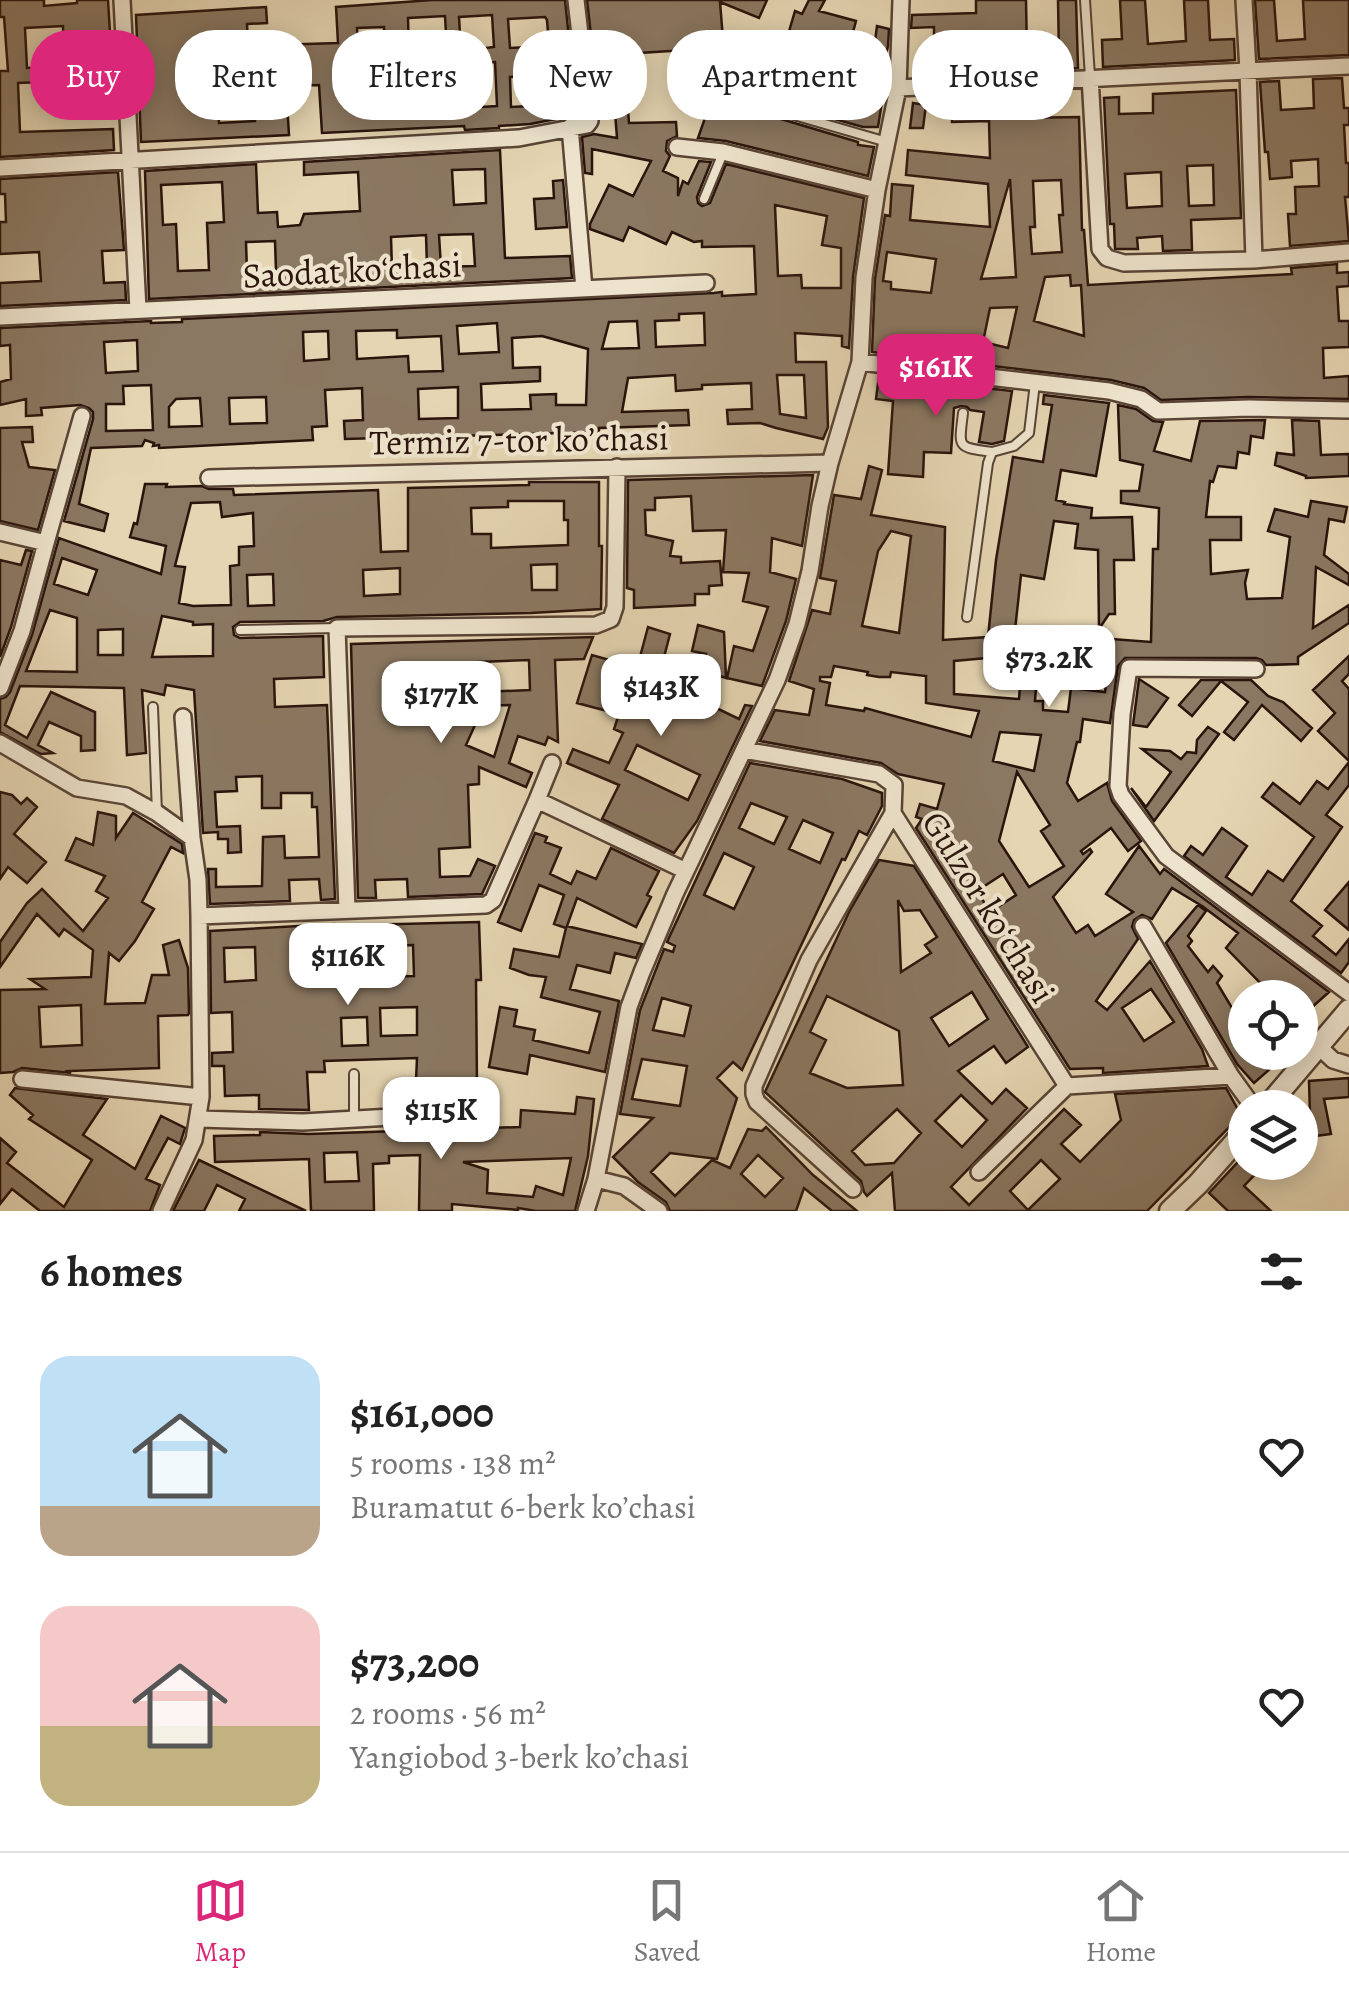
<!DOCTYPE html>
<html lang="en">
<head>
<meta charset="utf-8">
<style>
	:root { --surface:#fff; --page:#f2f2f2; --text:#222; --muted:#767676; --line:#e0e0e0; --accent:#db2777 }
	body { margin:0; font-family:Alegreya,serif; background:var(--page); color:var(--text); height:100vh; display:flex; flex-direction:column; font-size:38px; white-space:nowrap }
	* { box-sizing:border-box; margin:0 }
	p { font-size:32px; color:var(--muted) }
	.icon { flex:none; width:55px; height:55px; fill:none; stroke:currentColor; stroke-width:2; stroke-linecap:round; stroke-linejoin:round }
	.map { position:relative; height:1211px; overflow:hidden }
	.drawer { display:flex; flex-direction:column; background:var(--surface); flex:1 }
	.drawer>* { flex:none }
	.banner { position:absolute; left:30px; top:30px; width:1290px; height:90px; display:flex; gap:20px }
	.tools { position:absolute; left:1228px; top:980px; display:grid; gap:20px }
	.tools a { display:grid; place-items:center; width:90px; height:90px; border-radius:50%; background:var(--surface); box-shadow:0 5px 25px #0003; font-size:50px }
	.price { position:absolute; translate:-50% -85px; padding:0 22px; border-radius:20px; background:#fff; color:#222; font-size:32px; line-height:65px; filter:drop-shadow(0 2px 5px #0008) }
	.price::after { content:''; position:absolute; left:50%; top:60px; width:30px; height:22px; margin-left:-15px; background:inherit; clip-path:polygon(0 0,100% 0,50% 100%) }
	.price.active { background:var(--accent); color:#fff }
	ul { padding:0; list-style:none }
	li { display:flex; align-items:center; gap:30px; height:250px; padding:0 40px }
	li span { display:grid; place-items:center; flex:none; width:280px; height:200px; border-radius:30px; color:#555 }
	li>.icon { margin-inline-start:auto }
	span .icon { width:120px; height:120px; fill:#fffc; stroke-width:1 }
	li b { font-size:42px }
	h2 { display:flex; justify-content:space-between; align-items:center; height:120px; padding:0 40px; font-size:42px }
	.pill { padding:0 35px; border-radius:40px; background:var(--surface); box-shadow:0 5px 25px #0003; font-size:35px; line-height:90px }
	.pill.active { background:var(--accent); color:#fff }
	.menu { display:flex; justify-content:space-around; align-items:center; height:140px; border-top:2px solid var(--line); background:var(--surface); font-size:28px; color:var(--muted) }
	.menu a { display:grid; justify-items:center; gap:5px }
	.menu .active { color:var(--accent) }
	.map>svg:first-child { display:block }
	.building { fill:#8b7862; stroke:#2a140c; stroke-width:2.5; fill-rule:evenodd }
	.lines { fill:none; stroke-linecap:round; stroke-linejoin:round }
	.service-casing { stroke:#594436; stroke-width:12 }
	.minor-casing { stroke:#594436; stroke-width:20 }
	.tertiary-casing { stroke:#594436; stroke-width:25 }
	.service { stroke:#eee4cd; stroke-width:8 }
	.minor { stroke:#eee4cd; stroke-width:15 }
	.tertiary { stroke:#eee4cd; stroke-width:20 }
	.labels { text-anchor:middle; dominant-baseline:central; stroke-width:8; stroke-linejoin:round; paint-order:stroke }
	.street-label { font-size:35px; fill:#2a140c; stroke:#eee4cd }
</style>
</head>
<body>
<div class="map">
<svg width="1349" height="1211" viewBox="0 0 1349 1211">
	<rect width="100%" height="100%" fill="#e5d5b2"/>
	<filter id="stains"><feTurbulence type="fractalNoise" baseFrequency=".002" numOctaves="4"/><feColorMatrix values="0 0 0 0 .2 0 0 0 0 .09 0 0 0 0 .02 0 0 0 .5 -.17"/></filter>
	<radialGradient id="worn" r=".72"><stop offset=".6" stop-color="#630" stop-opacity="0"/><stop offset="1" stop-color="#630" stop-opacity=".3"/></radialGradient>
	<!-- building -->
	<path class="building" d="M0 0H44V6L77 3V0H108L110 33 82 34 83 66 114 65 115 79H102V93L66 95V81L18 83 20 132 113 129 114 150 0 157V71H8L4 17H0ZM63 26 64 66 27 68 25 28Z
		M432 0H565L577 115 530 124 499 126V128L465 130 464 126 322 133 319 85 286 86 289 135 141 142 136 15 266 7 267 23 247 24 249 60 275 59 274 45 338 43 336 7ZM492 15 494 47 461 51 459 17ZM445 16 447 51 409 53 408 18ZM545 17 547 20 549 46 510 48 508 19ZM384 27 385 53 358 55 357 28ZM495 62 497 106 448 109 446 76H462L461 64ZM549 75 550 105 511 107 510 77ZM420 81 422 111 381 113 379 83ZM254 87 255 121 219 123 218 89Z
		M587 0H767L759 18 720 2 723 39H729L731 59H702L701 49 624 54 629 123 676 122 677 136 667 141 666 151 670 156 663 171 678 178V196L683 181 688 184 699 161 711 162 697 197 698 203 702 206 710 203 726 164 864 198 853 277 849 348 842 346V336L795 333 796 362H826L828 427 823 439 776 428 760 423 728 424 727 410 752 409 751 383 702 385V389L676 391 675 375 628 378 622 412 688 410 689 425 599 428V432L345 439 344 421 363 420 362 388 325 390 327 426 312 427 313 440 159 448V445L153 446 154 443 145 440 142 446 91 448 79 504 108 514 104 531 64 521 93 419V412L89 408 80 405 41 408 42 415 26 416V399L0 405V382L11 379 10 345 0 346V328L151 321V323L182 322V319L714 293 722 292V296L756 294 754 246 702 247V241L694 242 672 232 666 244 629 227 623 241 590 229V224L609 185 633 196 651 161 592 149V174L585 173 582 137 594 134 617 138 613 87 597 88ZM775 205 827 216 822 245 841 248V288H802L801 275 778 276ZM704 313 705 345 656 347 655 321 679 320V314ZM637 321 639 348 602 349 609 322ZM497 323 499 352 459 354 457 326ZM397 330V338L441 336 443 371 409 372 408 356 357 359 356 331ZM328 331 329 359 304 361 303 332ZM542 336 588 349 586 405H556V394L530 395 531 409 482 410 481 384 540 381V367L513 368 512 338ZM137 340 138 371 106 373 104 342ZM777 375H804L806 418 780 414ZM151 385 153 430 106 431V404H124L123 386ZM458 387V418L419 419 418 389ZM266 397 267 423 230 424 229 398ZM200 398 202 426 169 427V407L176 399Z
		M809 0H825L819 11 856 21 845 62 801 51 792 84 838 97 839 93 867 101 877 26 889 29 888 46 885 59H888L887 71 878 127H863L774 102 767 104 766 112 771 116 858 142V145L874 147 868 176 726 141 698 138 712 98 738 110 753 80 744 76 756 36 785 45 795 11 802 14Z
		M976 0H1026L1027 55H1059L1058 0H1076L1078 68 963 74 962 39 934 40V27L911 28 912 15 976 13Z
		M1120 0H1145L1148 44 1186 41 1184 0H1208L1210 40 1234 39 1235 60 1103 67 1102 40 1122 39Z
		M1255 0H1274L1277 41 1305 39 1303 0H1349V55L1259 59Z
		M1342 78 1344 108H1349V125H1344L1346 163H1349V197H1345L1349 241 1290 246 1288 214H1296L1295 187 1319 186 1318 159 1291 161 1292 177 1270 179 1268 152H1265L1260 82 1279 81 1281 110 1314 108 1313 79Z
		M1236 90 1241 218 1191 220 1192 250 1163 251 1162 236 1137 238 1138 249H1115L1114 224H1110L1104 98 1119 97V114L1153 113V94ZM1213 165 1214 205 1189 206 1187 166ZM1161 172 1162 206 1127 208 1125 174Z
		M1015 102V118L1079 117 1082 230H1084L1088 285 1292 274 1291 268 1337 264V273L1349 272V286L1337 287 1339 321H1349V347L1323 348 1324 378 1349 376V399L1249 397 1161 400 1144 388 1111 380 872 352 875 279 885 215 890 216 892 184 913 186 910 220 990 227 988 184 906 175 908 150 990 158 989 121 952 122V106ZM1010 179 1016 277 981 279 993 238ZM1061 180 1063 215H1059L1062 252 1032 254 1030 227H1035L1033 181ZM887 252 936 259 931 293 891 289V282L883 281ZM1070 275 1071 286 1081 285 1084 336 1034 321 1045 277ZM1017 307 1008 348 983 342 990 308Z
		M913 103 926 105 923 128H910Z
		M500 150 505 258 570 256 572 278 149 299 145 171 256 164 258 213 277 212 278 227 300 225 304 214 360 211 358 172 304 175V162ZM485 169 486 203 454 205 452 170ZM222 182 224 222 207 223 209 270 178 271 176 224 163 225 161 185ZM473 234 475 266 441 267 439 235ZM426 235 427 267 392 269 391 237ZM275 241 276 271 247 272 246 242Z
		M118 172 124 250 102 251 104 283 125 282 126 300 0 306V283L41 281 39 252 0 254V222H6L5 194H0V179Z
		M563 180 567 227 536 229 534 199 554 198 553 181Z
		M879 376 1012 391 1004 441 992 444 979 442 984 412 970 410 967 407 961 406 954 408 951 453 924 452 923 477 888 474 893 401 876 399Z
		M1044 395 1109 403 1096 476 1061 470 1056 500 1065 502 1064 504 1092 508 1091 518 1132 517 1134 560H1114L1115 614H1109L1099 629 1098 550 1075 548 1078 524 1054 521 1044 579 1021 575 1015 630 1049 631V641L1098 638 1151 642 1153 549H1158L1159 508 1121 503V491H1139L1143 465 1120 460 1118 405 1136 409 1153 421 1163 422 1154 451 1191 461 1200 421 1265 420 1263 438 1251 436 1249 454 1238 452 1236 468 1218 466 1213 482 1210 481 1206 517H1241V540H1210L1211 574 1248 570 1245 583 1247 599 1282 598 1290 537 1268 531 1275 509 1308 517 1311 501 1347 507 1344 522 1329 519 1324 555 1349 574V585L1316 567 1313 628 1349 605V623L1298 657V664L1266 665 1262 660 1256 658H1125L1118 666 1110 723 1083 719 1080 742H1077L1067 783 1078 801 1107 783 1112 801 1141 841 1128 851 1111 828 1081 851 1083 854 1090 849 1092 852 1053 897 1076 933 1088 925 1095 936 1133 912 1106 894 1139 846 1160 874 1164 869 1329 992 1300 1018V998H1275L1226 948 1238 933 1202 906 1172 888 1152 919 1142 915 1134 920 1132 927 1138 939 1096 1001 1107 1010 1150 961 1202 1049 1208 1066 1103 1073V1068L1070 1069 916 828 922 819 916 817 920 804 937 809 944 784 898 774 881 763 760 741 775 710 809 715 814 689 789 681 812 610 830 614 836 581 820 578 834 495 861 499 869 466 882 470 871 515 945 527 943 640 988 637 996 560 1013 457 1043 462 1052 405 1043 404ZM891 531 911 536 899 633 862 626 878 551ZM1086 655 1083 659 1109 660 1105 692 1071 688 1068 712 1043 710V701H1035L1038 660ZM987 658 1022 659 1019 699 954 694V661ZM834 666 868 672 867 675 879 677H890L891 672 926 676V703L979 711 971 737 865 708 864 711 826 705 830 683 820 681V677H831ZM1000 732 1041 735 1034 771 993 761ZM1017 772 1050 825 1041 831 1064 866 1029 887 999 841ZM1003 874 1016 895 990 912 977 891ZM1151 989 1174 1022 1144 1041 1122 1008Z
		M1292 420 1319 421 1321 455 1349 454V476L1306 478V476L1275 465 1277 453 1294 455Z
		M32 427 33 442H22L29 467 55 470 38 530 0 521V428Z
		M813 475 802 546 772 538 770 572 796 579 786 621 762 686 727 678 734 646 753 651 768 607 743 601 749 573 723 572 726 530 693 531 691 496 655 498V510H645L646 535 673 541 670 556 681 557V563L720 561 722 585 709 586V594H695V605L634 608V590L627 588 628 480Z
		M529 482H599V546H602L601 609 531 613 337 617 323 621 240 622 233 627 234 635 240 638 323 636 324 677 274 679 275 707 327 705 335 899 321 900 319 879 289 880 290 901 210 904 208 869H216V887L262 886 263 837 284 836 285 858 319 857 317 807H312V793H281V808H262V776L236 777 237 791 215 792 217 827 240 826 241 852 228 853V839H218V832L203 833 194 690 166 685 164 695 142 690 146 753 127 755 124 688 20 686 5 725 27 738 51 692 95 712V750L81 751V736L49 722 38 745 53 753 41 754 0 732V699L6 697 10 692 32 635 59 538 161 574 166 546 130 537 134 523 137 524 145 484H167L166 487 202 486 209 489H233L234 495 378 490 381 552 408 551V488L529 485ZM508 501H564V520H568V545L491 548V534H472L471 508 508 507ZM220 502 222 517 253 513 254 546 239 547V565L230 566 231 605 193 606 179 603 185 567 175 566 191 503ZM62 558 97 570 88 595 54 584ZM557 564V590H532L531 565ZM400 568V594L364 596 363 570ZM273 574 274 605 248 606 247 575ZM50 610 77 618V672L26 671ZM162 616 193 622V625L213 624V656L152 657ZM123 629V655H98V630Z
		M26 550 32 551 11 627 0 657V560L21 565Z
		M698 625 724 632 726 678 720 676 710 705 739 719 745 705 752 706 697 821 674 853 602 819 619 785 567 763 573 749 609 763 623 733 614 729 619 714 577 703 592 655 637 668 648 627 670 634 657 684 691 699 706 654 692 651ZM637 745 700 775 688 800 625 770Z
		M593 637 584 659 555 660 558 742 548 737 545 745 518 736 509 763 532 773 526 787 479 767V784L468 785 470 847 439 849 440 877 470 876 478 859 495 866 482 894 408 897 407 879 375 880 376 898H358L351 644ZM529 660 530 690 480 692 479 662ZM510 705 494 757 466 745 475 725 474 706Z
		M1349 656V674L1342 681 1349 689V761L1318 731 1335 713 1313 690Z
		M1139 679 1168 698 1147 727 1133 725Z
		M1201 680H1251L1268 696 1283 702 1312 728 1301 741 1262 705 1234 740 1224 732 1248 702 1221 681 1192 716 1179 705Z
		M1208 727 1219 734 1154 821 1131 788 1146 807 1171 772 1142 749 1170 751 1181 759 1187 752 1196 753 1197 740Z
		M1349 762V785L1326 815 1342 827 1291 901 1322 926 1313 936 1336 955 1349 939V962L1341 973 1184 856 1191 846 1203 855 1222 828 1247 846 1226 877 1252 895 1268 871 1283 881 1314 837 1262 797 1273 783 1300 804 1317 781 1328 789Z
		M750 763 842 779 882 793V806L867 835 859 831 845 860 842 859 742 1070 733 1062 717 1078 737 1098 717 1159 670 1153 651 1172 675 1196 712 1160 730 1168 748 1129 762 1131 766 1127 813 1175 857 1211H832L804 1188 796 1211H670L666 1202 638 1182 613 1157 653 1118 620 1114 640 1010 664 949 673 952 675 946 667 942ZM751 803 787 817 774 844 739 828ZM803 820 833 833 820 863 789 849ZM724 853 754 867 734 909 704 895ZM662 998 691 1006 684 1036 653 1030ZM642 1059 687 1066 680 1106 632 1099ZM758 1155 783 1178 765 1197 741 1174Z
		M0 792 12 795 21 804 27 798 37 807 14 834 46 862 27 883 8 867 0 879Z
		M98 812 116 816V838L133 813 182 844 183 853 171 847 142 902 154 909 135 941 119 961 109 953 105 1004 145 1003 152 975H169L163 945 179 940 188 968 189 1013 188 1015 158 1016 159 1068 68 1071 71 1073 22 1068 13 1072 0 1073V990L45 989 30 979 91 977 93 950 64 929 59 936 37 914 0 967V942L27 903 42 889 83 931 108 898 96 891 105 876 66 860 76 838 93 845ZM81 1005 82 1045 41 1047 39 1007Z
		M535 833 547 837 545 842 561 848 550 874 571 884 577 871 596 879 611 848 659 871 647 895 651 897 636 927 577 898 567 926 642 944 636 958 615 953 610 973 577 965 570 989 619 1001 605 1072 530 1055 527 1074 489 1067 500 1007 517 1010 514 1026 535 1030 533 1040 589 1053 600 1012 541 997 546 977 529 975 510 968 514 949 559 957 566 928 554 924 564 895 539 885 521 931 498 922Z
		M879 860 914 866 1028 1047 1006 1063 994 1046 958 1071 992 1104 1006 1089 1027 1108 951 1187 969 1205 1064 1109 1081 1125 1061 1144 1080 1162 1121 1120 1115 1094 1226 1088 1241 1115 1147 1211H895L892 1173 867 1196 864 1192 861 1181 765 1092 850 910ZM898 900 904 911 920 910 937 937 925 945 931 953 901 972ZM972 992 988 1019 949 1046 931 1018ZM827 996 899 1031 903 1085 847 1088 810 1073 826 1040 810 1032ZM961 1095 987 1120 962 1147 935 1121ZM897 1109 921 1133 894 1163 865 1165 852 1151ZM1041 1160 1060 1179 1028 1210 1010 1191Z
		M1349 882V930L1325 910Z
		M1198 905 1206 911 1188 936 1192 941 1188 946 1208 972 1213 966 1222 976 1217 983 1232 1008 1245 1020V1052H1273L1280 1060 1254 1083 1237 1064 1166 943Z
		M479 922 481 980H476L477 1087 481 1088 478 1110 415 1103 417 1058 324 1061 325 1072H307L309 1110 259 1109V1095L225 1096 224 1066H212V1053L233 1052 232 1012 211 1013 210 931 334 924 335 944H321L322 979 352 978 351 941H363L362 925ZM413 945 414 976 383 977 381 946ZM255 947 256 980 225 982 224 948ZM417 1007V1035L381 1036 380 1008ZM367 1017 368 1045 342 1046 341 1018Z
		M1349 1078V1097L1324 1099 1331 1134 1315 1136 1310 1115 1309 1081Z
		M15 1088 107 1099 83 1135 135 1169 161 1116 185 1128 180 1144 168 1138 146 1179 160 1185 150 1211H40L12 1189 0 1204V1138L16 1152 7 1163 64 1207 92 1160 29 1119 33 1115 10 1095Z
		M577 1097 594 1099 588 1156 575 1211H536L518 1208V1210L452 1204V1211H419L420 1155 389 1156V1163L373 1164 374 1211H311L309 1159 215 1162 214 1136 260 1135V1132L309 1134 520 1127 521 1110 575 1114ZM357 1152 359 1181 325 1182 324 1153ZM571 1158 563 1195 536 1186 533 1197 487 1193 488 1170 463 1162Z
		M199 1160 306 1211H239L245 1199 217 1185 204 1211H173Z
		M1238 1162H1267L1244 1186 1271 1211H1228L1209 1193Z"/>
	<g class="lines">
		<!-- service casing -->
		<g class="service-casing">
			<path id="service" d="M1085 0 1090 77
				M773 109 887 142
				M704 199 723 153
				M963 413C959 448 956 447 992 452
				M967 617 988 463 992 452 1014 446 1029 433 1035 383
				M240 630 337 628
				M153 707 157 813
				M354 1074V1119"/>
		</g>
		<!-- minor casing -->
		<g class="minor-casing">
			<path id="minor" d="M122 0 138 310
				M1244 0 1248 71 1254 260
				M1090 77 1100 249 1107 258 1124 263 1254 260 1349 252
				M898 88 1349 66
				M570 127 584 289
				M677 147 723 152 877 190
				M0 168 519 138 587 125 590 121 576 0
				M0 317 706 283
				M860 362 1109 391 1141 399 1158 411 1249 408 1349 410
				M209 478 830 463
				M0 532 46 543 22 631 0 688
				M46 543 82 416
				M1256 669 1129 668 1122 714 1118 786 1121 795 1166 856 1349 993
				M183 717 192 838
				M0 743 77 788 126 796 157 813 192 838 198 880 199 916 201 1097 194 1140 161 1211
				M744 750 879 774 894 785 893 813 1067 1086 1231 1076
				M537 800 552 763
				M347 910 337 628 596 625 611 619 615 607 617 467
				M199 916 486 905 493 900 537 800 686 871
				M1143 926 1231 1076 1254 1108
				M1319 1047 1333 1060 1349 1065
				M22 1079 201 1097
				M199 1119 303 1122 427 1115
				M979 1172 1067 1086
				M596 1179 624 1186 659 1211
				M853 1189 757 1102 754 1094V1086L809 960 893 813
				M586 1211 596 1179 629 1007 642 972 675 894 777 680 797 624 810 571 820 506 830 463 860 362 864 278 877 190 898 88 901 0"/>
		</g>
		<!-- tertiary casing -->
		<g class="tertiary-casing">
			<path id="tertiary" d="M1266 1108 1349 1010
				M1170 1211 1198 1184 1245 1131"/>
		</g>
		<!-- service -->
		<use href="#service" class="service"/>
		<!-- minor -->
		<use href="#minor" class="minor"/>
		<!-- tertiary -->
		<use href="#tertiary" class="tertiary"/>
	</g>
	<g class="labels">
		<!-- street labels -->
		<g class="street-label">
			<text transform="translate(352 270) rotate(-3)">Saodat koʻchasi</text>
			<text transform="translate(519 440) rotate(-1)">Termiz 7-tor koʼchasi</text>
			<text transform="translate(989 907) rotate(58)">Gulzor koʻchasi</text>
		</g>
	</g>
	<rect width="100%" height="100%" filter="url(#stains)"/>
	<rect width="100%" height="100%" fill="url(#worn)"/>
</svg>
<div class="tools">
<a><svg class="icon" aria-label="locate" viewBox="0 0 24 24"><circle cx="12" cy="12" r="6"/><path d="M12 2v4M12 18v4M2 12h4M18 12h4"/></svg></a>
<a><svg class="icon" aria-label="layers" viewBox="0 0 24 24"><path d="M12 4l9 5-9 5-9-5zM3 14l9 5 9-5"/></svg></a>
</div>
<b class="price active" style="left:936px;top:419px">$161K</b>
<b class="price" style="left:1049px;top:710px">$73.2K</b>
<b class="price" style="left:661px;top:739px">$143K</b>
<b class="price" style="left:441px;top:746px">$177K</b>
<b class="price" style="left:348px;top:1008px">$116K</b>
<b class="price" style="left:441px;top:1162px">$115K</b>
<div class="banner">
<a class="pill active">Buy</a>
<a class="pill">Rent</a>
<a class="pill">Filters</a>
<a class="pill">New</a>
<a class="pill">Apartment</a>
<a class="pill">House</a>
</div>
</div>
<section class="drawer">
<h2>6 homes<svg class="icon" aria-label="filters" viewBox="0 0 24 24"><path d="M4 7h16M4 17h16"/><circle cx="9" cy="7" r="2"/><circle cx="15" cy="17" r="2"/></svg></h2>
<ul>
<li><span style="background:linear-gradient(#bfe0f5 75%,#b9a48a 0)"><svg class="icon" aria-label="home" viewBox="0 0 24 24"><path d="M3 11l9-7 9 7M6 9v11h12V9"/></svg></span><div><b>$161,000</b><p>5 rooms · 138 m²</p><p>Buramatut 6-berk koʼchasi</p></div><svg class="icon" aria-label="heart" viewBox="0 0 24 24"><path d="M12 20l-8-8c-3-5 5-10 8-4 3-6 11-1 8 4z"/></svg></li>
<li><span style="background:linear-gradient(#f6c9c9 60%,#c2b280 0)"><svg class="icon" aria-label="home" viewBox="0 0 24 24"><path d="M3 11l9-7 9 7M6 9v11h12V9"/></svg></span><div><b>$73,200</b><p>2 rooms · 56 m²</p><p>Yangiobod 3-berk koʼchasi</p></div><svg class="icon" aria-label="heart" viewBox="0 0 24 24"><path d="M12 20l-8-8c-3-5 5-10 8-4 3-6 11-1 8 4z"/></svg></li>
</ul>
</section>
<nav class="menu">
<a class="active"><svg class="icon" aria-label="map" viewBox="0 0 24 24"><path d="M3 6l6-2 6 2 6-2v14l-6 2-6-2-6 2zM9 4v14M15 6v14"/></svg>Map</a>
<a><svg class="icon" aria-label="saved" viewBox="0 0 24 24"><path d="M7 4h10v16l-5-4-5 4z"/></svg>Saved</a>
<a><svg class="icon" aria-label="home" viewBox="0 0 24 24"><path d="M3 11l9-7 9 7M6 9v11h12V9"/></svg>Home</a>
</nav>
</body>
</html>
